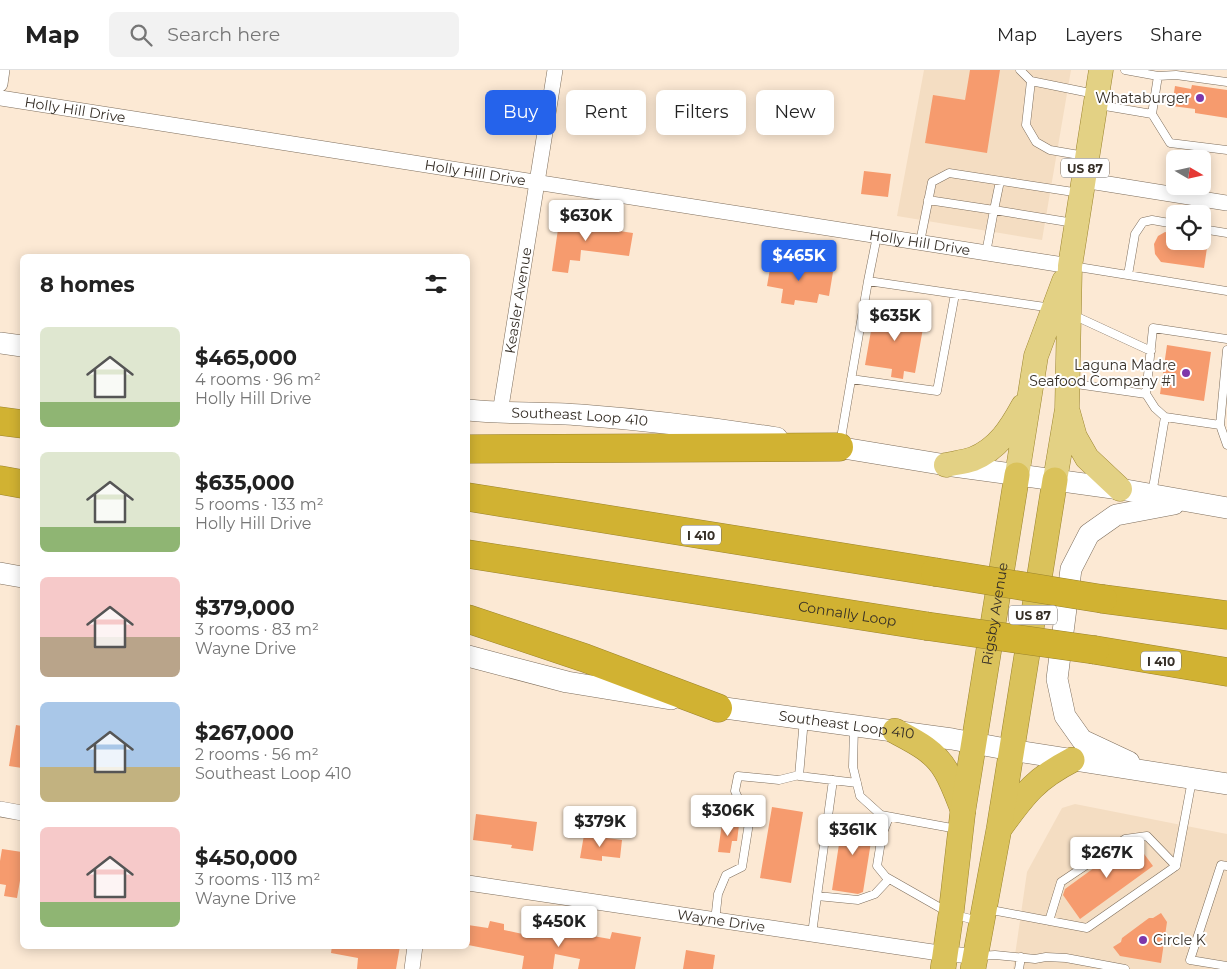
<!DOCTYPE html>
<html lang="en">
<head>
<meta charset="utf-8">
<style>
	:root { --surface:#fff; --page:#f2f2f2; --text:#222; --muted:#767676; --line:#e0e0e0; --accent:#2563eb }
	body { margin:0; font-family:Montserrat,sans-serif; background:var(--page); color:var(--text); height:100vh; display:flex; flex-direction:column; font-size:19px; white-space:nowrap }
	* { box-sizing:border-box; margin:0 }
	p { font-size:16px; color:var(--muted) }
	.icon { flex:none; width:28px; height:28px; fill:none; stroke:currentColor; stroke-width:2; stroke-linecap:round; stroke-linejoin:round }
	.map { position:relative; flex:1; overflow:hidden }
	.drawer { position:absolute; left:20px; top:184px; width:450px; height:695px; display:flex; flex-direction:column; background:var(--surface); border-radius:8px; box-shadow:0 2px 12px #0003 }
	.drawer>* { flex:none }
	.banner { position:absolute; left:485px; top:20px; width:475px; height:45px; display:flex; gap:10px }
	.needle { width:32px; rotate:99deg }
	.controls { position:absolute; left:1166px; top:80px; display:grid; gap:10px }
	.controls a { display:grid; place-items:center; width:45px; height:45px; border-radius:8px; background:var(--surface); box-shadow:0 2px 12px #0003; font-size:25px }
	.price { position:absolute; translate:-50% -42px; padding:0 11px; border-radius:5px; background:#fff; color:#222; font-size:16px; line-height:32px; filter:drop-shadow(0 1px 2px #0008) }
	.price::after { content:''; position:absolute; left:50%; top:30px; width:15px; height:11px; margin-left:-8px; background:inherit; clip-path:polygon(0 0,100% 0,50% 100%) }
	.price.active { background:var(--accent); color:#fff }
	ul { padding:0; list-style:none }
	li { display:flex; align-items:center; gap:15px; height:125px; padding:0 20px }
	li span { display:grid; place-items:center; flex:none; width:140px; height:100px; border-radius:8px; color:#555 }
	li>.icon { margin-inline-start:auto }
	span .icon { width:60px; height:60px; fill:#fffc; stroke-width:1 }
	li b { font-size:21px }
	h2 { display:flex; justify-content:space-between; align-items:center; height:60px; padding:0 20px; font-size:21px }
	.tag { padding:0 18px; border-radius:8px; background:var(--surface); box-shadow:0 2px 12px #0003; font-size:18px; line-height:45px }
	.tag.active { background:var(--accent); color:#fff }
	header { display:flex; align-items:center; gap:30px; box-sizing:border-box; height:70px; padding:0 25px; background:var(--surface); border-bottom:1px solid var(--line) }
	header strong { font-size:24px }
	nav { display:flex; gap:28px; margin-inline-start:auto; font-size:18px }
	.search { width:350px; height:45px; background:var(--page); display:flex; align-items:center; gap:12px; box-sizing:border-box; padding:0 18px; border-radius:8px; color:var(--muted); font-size:19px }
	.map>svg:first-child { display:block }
	.built { fill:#f4ddc2 }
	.building { fill:#f69b6e }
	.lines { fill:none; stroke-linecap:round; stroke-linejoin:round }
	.service-casing { stroke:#7e6e5c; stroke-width:9 }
	.minor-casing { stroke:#7e6e5c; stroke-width:16 }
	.secondary-casing { stroke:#7e6e5c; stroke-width:22 }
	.primary-casing { stroke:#9b842e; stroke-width:25 }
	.trunk-casing { stroke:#9b842e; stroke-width:26 }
	.motorway-casing { stroke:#9b842e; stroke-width:29 }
	.service { stroke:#fff; stroke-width:8 }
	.minor { stroke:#fff; stroke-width:15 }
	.secondary { stroke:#fff; stroke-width:21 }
	.primary { stroke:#e3d184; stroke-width:24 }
	.trunk { stroke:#dac25b; stroke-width:25 }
	.motorway { stroke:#d1b232; stroke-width:28 }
	.motorway-bridge-casing { stroke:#9b842e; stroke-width:29; stroke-linecap:butt }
	.motorway-bridge { stroke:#d1b232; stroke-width:28 }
	.poi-dot { fill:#7e37aa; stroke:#fff; stroke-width:2 }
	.labels { text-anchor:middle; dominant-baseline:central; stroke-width:4; stroke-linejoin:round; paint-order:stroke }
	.shield { fill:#fff; stroke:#726d68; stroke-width:1 }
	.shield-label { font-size:12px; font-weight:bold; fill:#362f27 }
	.poi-label { font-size:14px; fill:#362f27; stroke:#fff; text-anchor:end }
	.street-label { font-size:14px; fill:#362f27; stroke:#fff }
</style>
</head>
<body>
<header>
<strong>Map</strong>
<div class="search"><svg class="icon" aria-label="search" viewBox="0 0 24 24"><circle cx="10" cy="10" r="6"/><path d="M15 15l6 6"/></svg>Search here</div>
<nav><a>Map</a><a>Layers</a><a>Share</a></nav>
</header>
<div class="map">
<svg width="1227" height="899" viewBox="0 0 1227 899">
	<rect width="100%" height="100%" fill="#fce9d4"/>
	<!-- built -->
	<path class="built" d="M924 0H1071L1042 170 897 146Z
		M1075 734 1227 764V899H1013L1027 802 1062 738Z"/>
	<!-- building -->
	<path class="building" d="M970 0H1000L987 83 925 73 933 25 965 30Z
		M1192 15 1227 20V48L1195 43V39L1172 36 1175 16 1191 19Z
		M864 101 891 104 888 127 861 124Z
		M560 145 586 149 585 156 633 163 629 186 581 180 580 191 570 190 568 203 552 201Z
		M1165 162 1175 164V171H1208L1204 198 1161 192 1155 184 1154 174 1158 166Z
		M783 188 800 190 799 197 833 202 829 226 819 224 817 233 795 230 794 235 781 233 783 219 767 216 771 193 782 194Z
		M875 238 925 247 915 303 904 301 903 309 891 307 892 299 865 295Z
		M1167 275 1211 282 1204 331 1160 324Z
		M16 655 22 656V698L9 696Z
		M772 737 803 742 791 813 760 808Z
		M476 744 537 752 533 781 511 778 512 775 473 770Z
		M843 748 874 753 863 822 858 824 832 820Z
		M722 753 739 755 737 771H732L730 783 718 782Z
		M584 765 622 770 620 788 602 786V791L580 788Z
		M1136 773 1153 796 1080 849 1063 825 1065 819 1127 774Z
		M2 779 22 782V799L17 828 4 826 6 815 0 814V791Z
		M1161 843 1167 852 1161 893 1120 886 1113 877 1121 872 1122 868 1149 848H1153Z
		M490 851 504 854V860L527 865 528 861 569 868 570 862 610 869 612 862 641 867 635 899H578L580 889 555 884 553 899H522L524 886 468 875V855L488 858Z
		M332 876H400L396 899H357L358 888 331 883Z
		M686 880 715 885 713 899H683Z"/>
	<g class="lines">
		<!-- service casing -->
		<g class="service-casing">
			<path id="service" d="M1020 0 1031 11 1026 55 1036 72 1050 80 1085 86
				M1125 0 1158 6 1176 5 1227 12
				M1031 11 1095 24
				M1099 35 1152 44 1170 73 1227 80
				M1152 44 1158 6
				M928 130 994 140 1000 111
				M1202 159 1227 163
				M877 166 868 211 1052 238
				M920 172 932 112 949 103 1080 123
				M986 183 994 140 1074 153
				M1072 196 1227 221
				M1128 205 1135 164 1143 152 1152 150 1175 154
				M1073 245 1151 281
				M1227 280 1220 355 1227 375
				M851 309 937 321 955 224
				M1069 313 1146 324
				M1220 355 1165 347 1155 338 1146 324 1153 258 1227 269
				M840 374 868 211
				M1152 424 1165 347
				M804 649 799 706 857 713
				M854 656 853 697 860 726 881 745 957 759
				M889 747 882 765 877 796 886 807 951 844 979 851
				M1227 796 1221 795 1190 890 1227 896
				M817 826 833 710
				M986 839 1087 858 1176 796 1192 710
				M715 851 718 824 726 805 742 797 749 753 735 721 738 706 779 710 799 705
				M1049 851 1061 812 1125 769 1147 766 1176 796
				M812 864 817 826 858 830 875 824 889 809
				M980 886 995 885 1035 889 1046 887 1066 888 1125 899
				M1019 899 1021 887"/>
		</g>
		<!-- minor casing -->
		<g class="minor-casing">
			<g id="minor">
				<path d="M0 14 2 0"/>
				<path id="s1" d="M0 28 1070 196"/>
				<path d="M1083 110 1227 133"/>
				<path id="s2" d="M500 343 555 0"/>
				<path d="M0 739 22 743"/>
				<path id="s3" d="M468 813 946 884 975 886"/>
				<path d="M412 899 415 876"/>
			</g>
		</g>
		<!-- secondary casing -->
		<g class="secondary-casing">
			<g id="secondary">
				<path d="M0 273 22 276"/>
				<path id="s4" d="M468 340C505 344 543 342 581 345 647 350 712 358 777 368"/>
				<path d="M825 375 946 395 1120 419 1227 438"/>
				<path d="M0 503 22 507"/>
				<path d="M468 586 567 612 671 629"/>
				<path id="s5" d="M703 635 952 669 1011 680 1227 714"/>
				<path d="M1129 692 1082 670 1065 646 1057 609 1071 499 1089 464 1116 445 1174 434"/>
			</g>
		</g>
		<!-- primary casing -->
		<g class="primary-casing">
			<path id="primary" d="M1068 342 1075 367 1087 388 1120 419
				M946 395C954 393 964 392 973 389 998 379 1011 358 1023 336
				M1017 405 1036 286 1064 211
				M1055 410 1067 339 1070 196 1101 0"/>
		</g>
		<!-- trunk casing -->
		<g class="trunk-casing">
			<g id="trunk">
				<path d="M895 661C914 671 935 681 946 701 953 713 958 727 963 740"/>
				<path d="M1002 755C1025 723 1037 708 1072 690"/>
				<path id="s6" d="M943 899 951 844 963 740 1017 405"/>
				<path d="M973 899 999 759 1055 410"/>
			</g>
		</g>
		<!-- motorway casing -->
		<g class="motorway-casing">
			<g id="motorway">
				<path d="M0 351 22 354"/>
				<path d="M468 379 839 377"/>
				<path d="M0 410 22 414"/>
				<path d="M468 427 935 502"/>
				<path id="s7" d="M468 484 926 556"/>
				<path d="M1103 529 1227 545"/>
				<path d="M468 549 585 588 718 638"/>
				<path d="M1095 580 1227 602"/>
			</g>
		</g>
		<!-- service -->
		<use href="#service" class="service"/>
		<!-- minor -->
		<use href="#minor" class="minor"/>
		<!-- secondary -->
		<use href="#secondary" class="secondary"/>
		<!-- primary -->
		<use href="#primary" class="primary"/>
		<!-- trunk -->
		<use href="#trunk" class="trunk"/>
		<!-- motorway -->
		<use href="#motorway" class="motorway"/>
		<!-- motorway-bridge casing -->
		<g class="motorway-bridge-casing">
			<path id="motorway-bridge" d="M935 502 1103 529
				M926 556 1095 580"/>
		</g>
		<!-- motorway-bridge -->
		<use href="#motorway-bridge" class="motorway-bridge"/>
	</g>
	<!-- markers -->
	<g class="poi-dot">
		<circle cx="1200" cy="28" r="5"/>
		<circle cx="1186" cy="303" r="5"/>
		<circle cx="1143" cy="870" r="5"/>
	</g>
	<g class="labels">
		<!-- shield labels -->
		<g class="shield">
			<rect x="1061" y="88.5" width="48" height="19" rx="4"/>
			<rect x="681" y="455.5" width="40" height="19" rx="4"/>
			<rect x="1009" y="535.5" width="48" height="19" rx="4"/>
			<rect x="1141" y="581.5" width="40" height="19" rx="4"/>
		</g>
		<g class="shield-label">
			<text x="1085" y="98">US 87</text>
			<text x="701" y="465">I 410</text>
			<text x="1033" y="545">US 87</text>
			<text x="1161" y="591">I 410</text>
		</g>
		<!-- poi labels -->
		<g class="poi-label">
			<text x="1190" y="28">Whataburger</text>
			<text x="1176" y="295">Laguna Madre<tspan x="1176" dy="16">Seafood Company #1</tspan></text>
			<text x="1153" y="870" text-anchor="start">Circle K</text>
		</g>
		<!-- street labels -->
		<g class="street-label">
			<text stroke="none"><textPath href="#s1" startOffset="76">Holly Hill Drive</textPath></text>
			<text stroke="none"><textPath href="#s1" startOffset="481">Holly Hill Drive</textPath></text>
			<text stroke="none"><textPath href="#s1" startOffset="931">Holly Hill Drive</textPath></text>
			<text stroke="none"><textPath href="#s2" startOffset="114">Keasler Avenue</textPath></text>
			<text stroke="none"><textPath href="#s4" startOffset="112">Southeast Loop 410</textPath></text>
			<text stroke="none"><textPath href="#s7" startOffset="384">Connally Loop</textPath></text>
			<text stroke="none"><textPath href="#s6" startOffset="359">Rigsby Avenue</textPath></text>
			<text stroke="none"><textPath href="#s5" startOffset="145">Southeast Loop 410</textPath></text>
			<text stroke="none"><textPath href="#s3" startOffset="256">Wayne Drive</textPath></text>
		</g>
	</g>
</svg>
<div class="controls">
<a><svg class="needle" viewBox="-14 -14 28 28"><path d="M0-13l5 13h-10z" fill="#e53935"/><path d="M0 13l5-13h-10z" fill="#767676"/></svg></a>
<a><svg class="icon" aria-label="locate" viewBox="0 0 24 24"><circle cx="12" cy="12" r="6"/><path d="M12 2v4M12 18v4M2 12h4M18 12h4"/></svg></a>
</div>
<b class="price" style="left:586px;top:172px">$630K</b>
<b class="price active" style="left:799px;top:212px">$465K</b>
<b class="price" style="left:895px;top:272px">$635K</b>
<b class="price" style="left:728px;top:767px">$306K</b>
<b class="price" style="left:600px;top:778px">$379K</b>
<b class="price" style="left:853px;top:786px">$361K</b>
<b class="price" style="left:1107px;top:809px">$267K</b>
<b class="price" style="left:559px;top:878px">$450K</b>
<div class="banner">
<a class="tag active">Buy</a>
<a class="tag">Rent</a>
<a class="tag">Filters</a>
<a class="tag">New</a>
</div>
<section class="drawer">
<h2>8 homes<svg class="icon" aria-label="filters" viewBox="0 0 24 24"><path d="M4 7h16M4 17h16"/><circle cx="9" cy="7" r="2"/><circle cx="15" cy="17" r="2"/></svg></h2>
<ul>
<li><span style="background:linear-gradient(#dfe7d0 75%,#8fb573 0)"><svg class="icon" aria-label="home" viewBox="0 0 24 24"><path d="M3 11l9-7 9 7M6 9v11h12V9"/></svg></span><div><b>$465,000</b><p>4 rooms · 96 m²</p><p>Holly Hill Drive</p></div></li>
<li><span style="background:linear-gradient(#dfe7d0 75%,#8fb573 0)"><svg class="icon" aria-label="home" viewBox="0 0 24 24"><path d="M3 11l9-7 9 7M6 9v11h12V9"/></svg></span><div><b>$635,000</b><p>5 rooms · 133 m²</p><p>Holly Hill Drive</p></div></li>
<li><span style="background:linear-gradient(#f6c9c9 60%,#b9a48a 0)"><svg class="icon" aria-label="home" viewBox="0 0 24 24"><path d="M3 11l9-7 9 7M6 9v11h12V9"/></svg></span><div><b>$379,000</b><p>3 rooms · 83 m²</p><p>Wayne Drive</p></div></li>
<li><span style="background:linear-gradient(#a9c7e8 65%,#c2b280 0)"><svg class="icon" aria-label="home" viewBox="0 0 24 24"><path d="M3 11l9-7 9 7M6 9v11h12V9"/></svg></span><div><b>$267,000</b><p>2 rooms · 56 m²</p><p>Southeast Loop 410</p></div></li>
<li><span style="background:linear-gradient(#f6c9c9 75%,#8fb573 0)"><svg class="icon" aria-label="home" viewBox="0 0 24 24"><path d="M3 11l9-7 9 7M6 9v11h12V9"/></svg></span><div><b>$450,000</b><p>3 rooms · 113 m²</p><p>Wayne Drive</p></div></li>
</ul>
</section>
</div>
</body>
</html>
